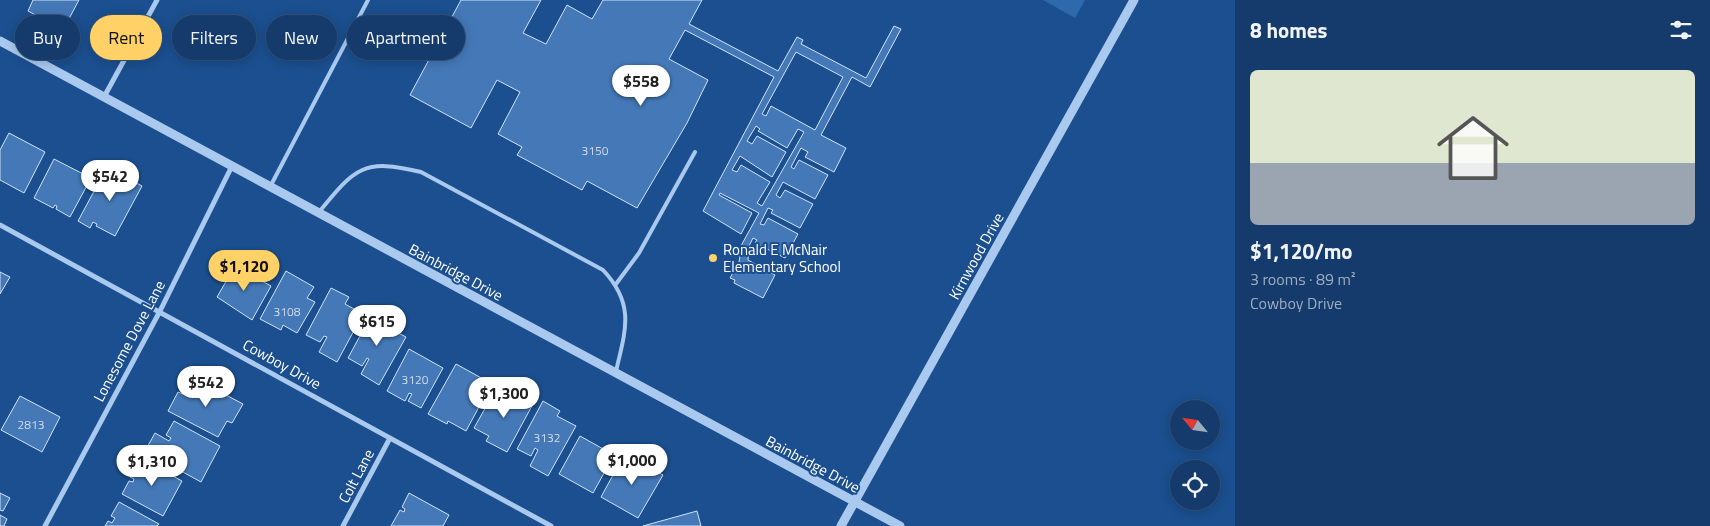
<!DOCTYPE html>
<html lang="en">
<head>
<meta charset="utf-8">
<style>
	:root { --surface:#143b6b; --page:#1d4271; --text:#f1f3f6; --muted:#9dadc1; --line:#33557e; --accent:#ffd166 }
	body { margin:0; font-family:"Titillium Web",sans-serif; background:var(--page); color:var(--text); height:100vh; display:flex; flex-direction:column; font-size:19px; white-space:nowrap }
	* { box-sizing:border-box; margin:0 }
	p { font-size:16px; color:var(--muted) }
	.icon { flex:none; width:28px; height:28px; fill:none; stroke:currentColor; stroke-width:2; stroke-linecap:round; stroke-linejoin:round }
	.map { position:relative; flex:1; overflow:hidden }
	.sheet { display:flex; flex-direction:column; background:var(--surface); width:475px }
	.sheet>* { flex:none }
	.guide { position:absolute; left:15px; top:15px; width:475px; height:45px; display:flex; gap:10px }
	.needle { width:32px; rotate:299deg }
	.fabs { position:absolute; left:1170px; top:400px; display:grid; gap:10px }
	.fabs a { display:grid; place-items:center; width:50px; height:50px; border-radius:50%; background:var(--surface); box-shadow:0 2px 12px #0003,0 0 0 1px var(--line); font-size:25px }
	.price { position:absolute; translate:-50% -42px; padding:0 11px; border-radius:18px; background:#fff; color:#222; font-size:16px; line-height:32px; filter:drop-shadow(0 1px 2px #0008) }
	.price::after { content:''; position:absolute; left:50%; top:30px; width:15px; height:11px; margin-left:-8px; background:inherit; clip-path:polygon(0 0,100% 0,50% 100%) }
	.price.selected { background:var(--accent); color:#111 }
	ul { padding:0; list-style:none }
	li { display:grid; align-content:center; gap:10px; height:265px; padding:0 15px }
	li+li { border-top:1px solid var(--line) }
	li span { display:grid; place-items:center; height:155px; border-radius:8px; color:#555 }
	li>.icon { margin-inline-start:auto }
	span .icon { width:90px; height:90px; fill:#fffc; stroke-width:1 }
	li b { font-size:21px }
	h2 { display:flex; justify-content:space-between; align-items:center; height:60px; padding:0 15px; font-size:21px }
	.chip { padding:0 18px; border-radius:22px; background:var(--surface); box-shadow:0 2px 12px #0003,0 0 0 1px var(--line); font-size:18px; line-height:45px }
	.chip.selected { background:var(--accent); color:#111 }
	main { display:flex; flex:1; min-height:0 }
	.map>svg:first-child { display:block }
	.green { fill:#2e69ad }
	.building { fill:#4478b7; stroke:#cfe3fa; fill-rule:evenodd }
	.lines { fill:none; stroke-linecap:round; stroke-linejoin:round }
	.service { stroke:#a9c9ee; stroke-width:4 }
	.minor { stroke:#a9c9ee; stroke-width:5 }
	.tertiary { stroke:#a9c9ee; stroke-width:9 }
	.poi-dot { fill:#ffd166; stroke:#1b4f8f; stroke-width:2 }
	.labels { text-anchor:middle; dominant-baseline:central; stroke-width:4; stroke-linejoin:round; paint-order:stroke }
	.number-label { font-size:12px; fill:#d0dded }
	.poi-label { font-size:15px; fill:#fff; stroke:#1b4f8f; text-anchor:start }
	.street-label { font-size:15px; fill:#fff; stroke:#1b4f8f }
</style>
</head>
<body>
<main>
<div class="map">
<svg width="1235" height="526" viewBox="0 0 1235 526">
	<rect width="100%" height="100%" fill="#1b4f8f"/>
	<!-- green -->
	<path class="green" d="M1043 0H1085L1075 18Z"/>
	<!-- building -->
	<path class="building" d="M33 0H79L63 30 28 11Z
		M461 0H541L523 33 546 44 567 5 592 19 603 0H702L689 24 778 71 797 37 803 40 801 44 866 78 894 26 901 29 870 87 852 77 821 135 846 148 834 172 805 157 808 152 801 148 791 167 794 169 799 160 828 175 815 199 783 182 776 195 780 198 785 190 813 204 800 228 771 213 773 210 768 208 760 224 764 225 768 218 798 234 785 258 755 243 757 240 753 238 749 246 748 260 775 275 763 298 734 283 735 280 730 278 739 262 742 244 759 213 720 193 719 195 752 213 741 234 703 211 774 77 685 30 669 59 708 80 687 123 637 208 587 181 582 190 517 155 522 147 498 134 520 92 497 80 471 128 410 95ZM796 52 843 77 815 130 771 106 766 116 762 114ZM756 126 760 129 758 131 787 148 798 129 804 132 762 206 757 203 770 182 741 165 737 172 732 170 740 156 772 177 786 152 757 136 752 144 747 141Z
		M9 133 45 152 24 193 0 180V150Z
		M54 159 91 178 70 217 56 209 57 206 55 205 53 208 34 198Z
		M107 167 142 186 115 236 96 226 97 224 93 222 90 228 78 221Z
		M235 266 271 286 252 320 217 297Z
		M286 271 314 287 307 298 315 302 297 333 283 325 281 330 260 319Z
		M0 272 10 277 0 294Z
		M331 288 349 297 345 304 363 314 337 362 319 352 327 337 324 336 320 342 306 335Z
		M374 310 391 319 387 327 406 337 379 385 361 374 369 359 367 358 362 366 348 358Z
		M409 349 443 368 421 408 408 401 412 394 409 393 405 401 387 391Z
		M456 364 485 380 479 390 486 394 466 431 448 421 447 424 428 414Z
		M194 378 243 404 232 423 227 421 218 437 168 411 178 392 185 395Z
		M505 388 533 404 507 452 486 441 489 436 474 428 492 396 499 399Z
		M20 396 60 417 42 452 1 430Z
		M543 401 560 411 557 416 576 426 548 476 530 466 538 450 535 448 531 456 517 449Z
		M174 421 220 446 201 482 145 451 155 433 169 441 171 438 166 435Z
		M580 436 614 455 593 493 559 474Z
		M625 453 663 475 638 518 601 497Z
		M140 458 182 481 163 516 122 494 129 481 133 482 134 479 130 477Z
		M0 493 10 498 3 511 0 510Z
		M409 493 449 515 443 526H391L400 510 404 512 405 509 402 507Z
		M119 502 159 524 157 526H105L108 521 112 523 115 518 111 516Z
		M697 511 701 526H643Z
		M0 515 7 519 4 526H0Z"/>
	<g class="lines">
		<!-- service -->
		<path class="service" d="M270 187 368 0
			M319 212C355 168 363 158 421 172L603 270C635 304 626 329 616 371
			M616 284 639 253 695 152"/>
		<!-- minor -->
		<path class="minor" d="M104 97 157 0
			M0 225 551 526
			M45 526 160 311 232 166
			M343 526 390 438"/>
		<!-- tertiary -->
		<path class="tertiary" d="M0 41 900 526
			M841 526 1134 0"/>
	</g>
	<!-- markers -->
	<circle class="poi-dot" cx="713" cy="258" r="5"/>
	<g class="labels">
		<!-- number labels -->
		<g class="number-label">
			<text x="595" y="150">3150</text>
			<text x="287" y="311">3108</text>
			<text x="415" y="379">3120</text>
			<text x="31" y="424">2813</text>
			<text x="547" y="437">3132</text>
		</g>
		<!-- poi labels -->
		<g class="poi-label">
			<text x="723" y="249">Ronald E McNair<tspan x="723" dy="17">Elementary School</tspan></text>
		</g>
		<!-- street labels -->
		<g class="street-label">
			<text transform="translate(976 256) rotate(-61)">Kirnwood Drive</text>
			<text transform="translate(456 272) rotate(28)">Bainbridge Drive</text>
			<text transform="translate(129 341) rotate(-62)">Lonesome Dove Lane</text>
			<text transform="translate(282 364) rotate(29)">Cowboy Drive</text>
			<text transform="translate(813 464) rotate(28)">Bainbridge Drive</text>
			<text transform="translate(356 476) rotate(-62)">Colt Lane</text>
		</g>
	</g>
</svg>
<div class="fabs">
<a><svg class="needle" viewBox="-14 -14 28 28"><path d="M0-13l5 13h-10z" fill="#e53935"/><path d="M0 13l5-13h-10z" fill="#9dadc1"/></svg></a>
<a><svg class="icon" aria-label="locate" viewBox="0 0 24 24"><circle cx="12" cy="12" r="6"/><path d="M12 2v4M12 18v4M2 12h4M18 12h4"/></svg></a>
</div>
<b class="price" style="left:641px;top:107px">$558</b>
<b class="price" style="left:110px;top:202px">$542</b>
<b class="price selected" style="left:244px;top:292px">$1,120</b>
<b class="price" style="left:377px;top:347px">$615</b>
<b class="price" style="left:206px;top:408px">$542</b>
<b class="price" style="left:504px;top:419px">$1,300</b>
<b class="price" style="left:632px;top:486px">$1,000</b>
<b class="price" style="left:152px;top:487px">$1,310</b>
<div class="guide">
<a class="chip">Buy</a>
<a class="chip selected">Rent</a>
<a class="chip">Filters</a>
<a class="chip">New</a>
<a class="chip">Apartment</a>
</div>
</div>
<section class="sheet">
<h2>8 homes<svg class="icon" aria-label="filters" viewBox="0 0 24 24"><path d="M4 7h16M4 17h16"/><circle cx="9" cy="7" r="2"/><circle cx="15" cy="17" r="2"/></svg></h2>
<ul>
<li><span style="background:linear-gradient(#dfe7d0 60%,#9aa5b1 0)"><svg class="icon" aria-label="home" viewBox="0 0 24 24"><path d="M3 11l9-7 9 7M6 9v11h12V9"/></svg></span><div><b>$1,120/mo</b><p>3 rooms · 89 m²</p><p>Cowboy Drive</p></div></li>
</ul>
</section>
</main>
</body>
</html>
